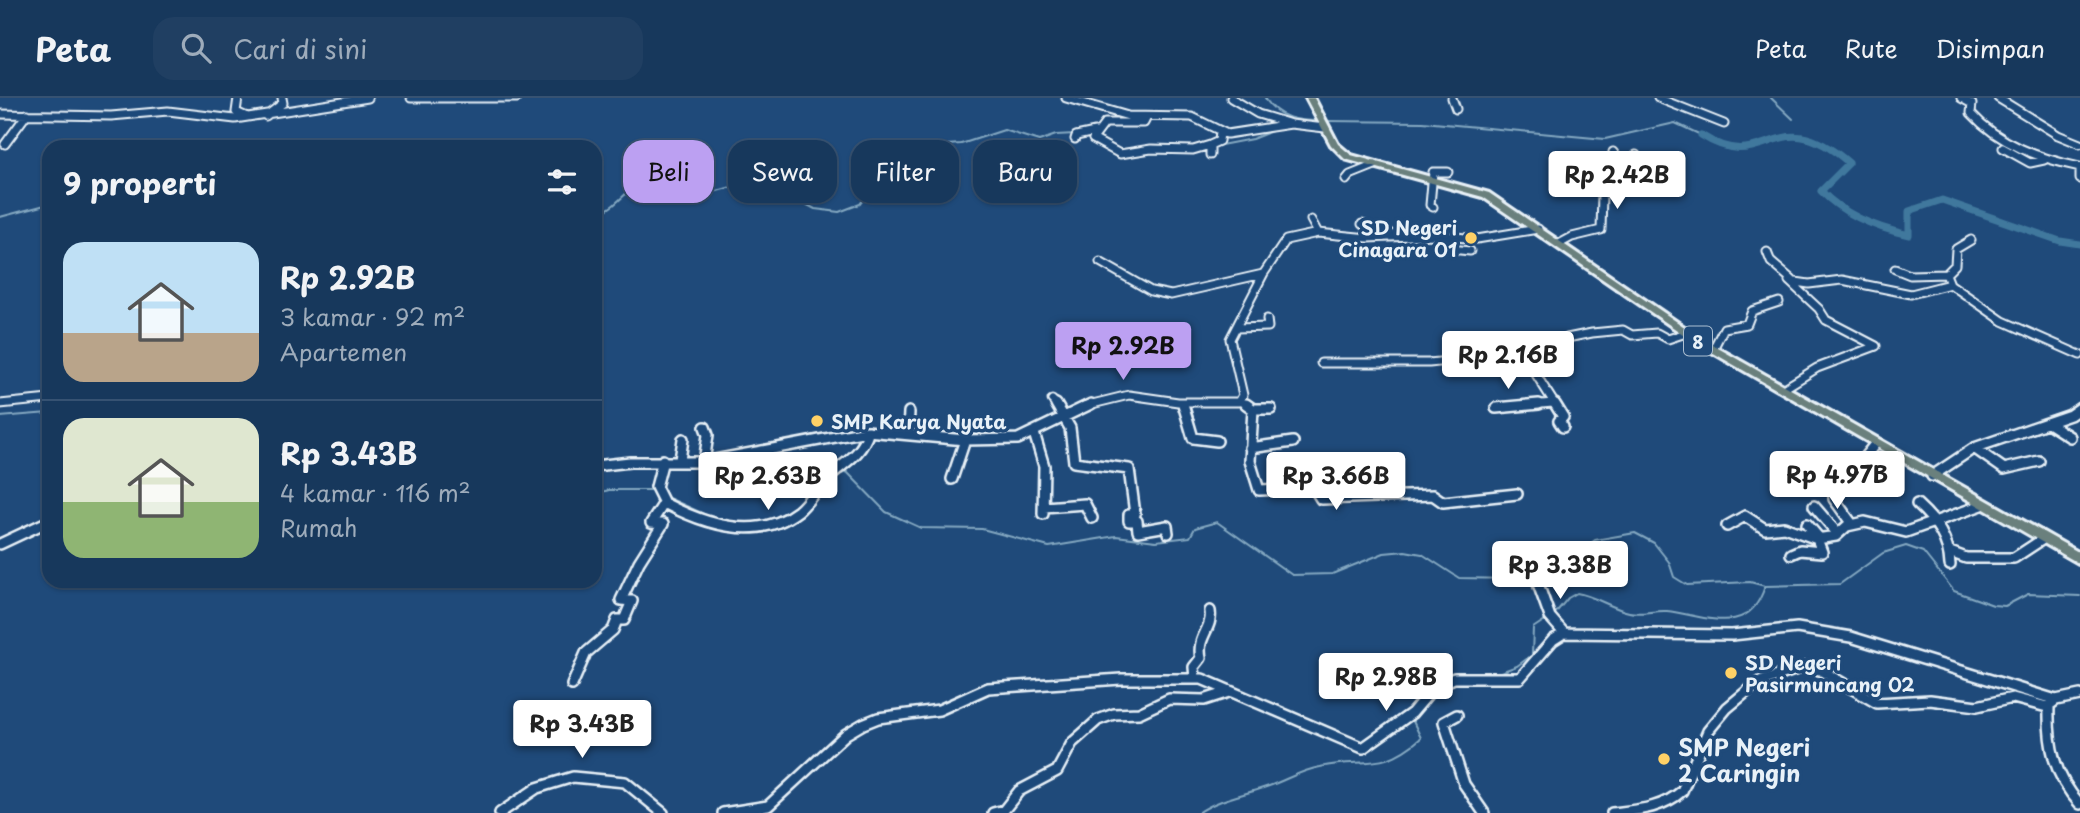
<!DOCTYPE html>
<html lang="id">
<head>
<meta charset="utf-8">
<style>
	:root { --surface:#17385c; --page:#203f62; --text:#f1f3f6; --muted:#9eacbb; --line:#365272; --accent:#bca0f2 }
	body { margin:0; font-family:"Playpen Sans",sans-serif; background:var(--page); color:var(--text); height:100vh; display:flex; flex-direction:column; font-size:26px; white-space:nowrap }
	* { box-sizing:border-box; margin:0 }
	p { font-size:23px; color:var(--muted) }
	.icon { flex:none; width:38px; height:38px; fill:none; stroke:currentColor; stroke-width:2; stroke-linecap:round; stroke-linejoin:round }
	.map { position:relative; flex:1; overflow:hidden }
	.sheet { position:absolute; left:42px; top:42px; width:560px; height:448px; display:flex; flex-direction:column; background:var(--surface); border-radius:21px; box-shadow:0 2px 5px #0004,0 0 0 2px var(--line) }
	.sheet>* { flex:none }
	.banner { position:absolute; left:623px; top:42px; width:665px; height:63px; display:flex; gap:14px }
	.price { position:absolute; translate:-50% -60px; padding:0 16px; border-radius:7px; background:#fff; color:#222; font-size:23px; line-height:46px; filter:drop-shadow(0 2px 4px #0008) }
	.price::after { content:''; position:absolute; left:50%; top:42px; width:21px; height:16px; margin-left:-10px; background:inherit; clip-path:polygon(0 0,100% 0,50% 100%) }
	.price.active { background:var(--accent); color:#111 }
	ul { padding:0; list-style:none }
	li { display:flex; align-items:center; gap:21px; height:175px; padding:0 21px }
	li+li { border-top:2px solid var(--line) }
	li span { display:grid; place-items:center; flex:none; width:196px; height:140px; border-radius:21px; color:#555 }
	li>.icon { margin-inline-start:auto }
	span .icon { width:84px; height:84px; fill:#fffc; stroke-width:1 }
	li b { font-size:30px }
	h2 { display:flex; justify-content:space-between; align-items:center; height:84px; padding:0 21px; font-size:30px }
	.tag { padding:0 24px; border-radius:21px; background:var(--surface); box-shadow:0 2px 5px #0004,0 0 0 2px var(--line); font-size:24px; line-height:63px }
	.tag.active { background:var(--accent); color:#111 }
	header { display:flex; align-items:center; gap:42px; box-sizing:border-box; height:98px; padding:0 35px; background:var(--surface); border-bottom:2px solid var(--line) }
	header strong { font-size:33px }
	nav { display:flex; gap:38px; margin-inline-start:auto; font-size:24px }
	.search { width:490px; height:63px; background:var(--page); display:flex; align-items:center; gap:18px; box-sizing:border-box; padding:0 24px; border-radius:21px; color:var(--muted); font-size:26px }
	.map>svg:first-child { display:block }
	.lines { fill:none; stroke-linecap:round; stroke-linejoin:round }
	.stream { stroke:#84a8c1; stroke-width:2 }
	.river { stroke:#41789d; stroke-width:7 }
	.minor-far1-casing { stroke:#e8f1f8; stroke-width:11 }
	.minor-casing { stroke:#e8f1f8; stroke-width:14 }
	.highway-casing { stroke:#e8f1f8; stroke-width:6 }
	.minor-far1 { stroke:#1f4a7a; stroke-width:7 }
	.minor { stroke:#1f4a7a; stroke-width:9 }
	.highway { fill:#6a807d; fill-rule:evenodd }
	.poi-dot { fill:#ffd166; stroke:#1f4a7a; stroke-width:2.5 }
	.labels { text-anchor:middle; dominant-baseline:central; stroke-width:7; stroke-linejoin:round; paint-order:stroke }
	.shield { fill:#1f4a7a; stroke:#acbfd2; stroke-width:2 }
	.shield-label { font-size:18px; font-weight:bold; fill:#e8f1f8 }
	.poi-label { font-size:19px; font-weight:bold; fill:#e8f1f8; stroke:#1f4a7a; text-anchor:start }
	.near-poi-label { font-size:23px; font-weight:bold; fill:#e8f1f8; stroke:#1f4a7a; text-anchor:start }
</style>
</head>
<body>
<header>
<strong>Peta</strong>
<div class="search"><svg class="icon" aria-label="search" viewBox="0 0 24 24"><circle cx="10" cy="10" r="6"/><path d="M15 15l6 6"/></svg>Cari di sini</div>
<nav><a>Peta</a><a>Rute</a><a>Disimpan</a></nav>
</header>
<div class="map">
<svg width="2080" height="715" viewBox="0 0 2080 715">
	<rect width="100%" height="100%" fill="#1f4a7a"/>
	<filter id="ink" filterUnits="userSpaceOnUse"><feTurbulence type="fractalNoise" baseFrequency=".0143" numOctaves="2"/><feDisplacementMap in="SourceGraphic" scale="14" xChannelSelector="R" yChannelSelector="G"/><feConvolveMatrix kernelMatrix="1 2 1 2 8 2 1 2 1" color-interpolation-filters="sRGB"/></filter>
	<g filter="url(#ink)">
		<g class="lines">
			<!-- stream -->
			<path class="stream" d="M1265 0C1278 21 1298 23 1321 23
				M1771 0 1793 21
				M1326 23 1423 24 1605 41 1675 25 1701 37
				M1216 48 1252 41 1277 31
				M1168 55H1183
				M595 117C625 107 634 77 665 68L680 76V95L703 97 742 86 764 84 815 111 839 114 860 106 883 75 932 48 961 46 1004 32 1039 43 1056 37 1075 36
				M0 119 49 106
				M0 319 49 315
				M838 377 847 374 886 414 921 430 982 431 1049 449 1116 438 1156 443 1190 439 1195 430 1217 424 1292 477 1332 476 1384 455 1405 453 1422 456 1459 480 1515 481 1542 466 1568 462 1595 442 1635 435 1654 445 1669 464 1674 479 1687 487 1750 484 1765 488 1840 486 1883 455 1906 448 1923 454 1954 493 1993 507 2005 508 2028 496 2080 498
				M595 396 609 392H652
				M664 398 713 420
				M755 433 775 430 798 418
				M1553 518 1568 500 1577 495C1595 498 1611 510 1629 514 1641 517 1654 512 1667 513 1704 517 1749 541 1765 488
				M1495 576 1517 568 1532 557 1533 530 1548 520
				M1409 611 1427 587 1454 576
				M1198 715C1220 700 1244 697 1269 688 1286 682 1302 672 1320 669 1365 659 1381 675 1421 640L1411 619"/>
			<!-- river -->
			<path class="river" d="M1701 37C1768 80 1774 0 1849 65L1821 93C1844 117 1877 130 1909 137V113L1942 102 2060 143 2080 146"/>
			<!-- minor-far1 casing -->
			<g class="minor-far1-casing">
				<path id="minor-far1" d="M238 0 236 14 247 19
					M411 0H517
					M1066 0 1128 18 1192 19 1227 36 1291 26 1325 30
					M1231 0 1258 16 1288 25
					M1452 0 1456 11
					M1658 0 1724 26
					M1961 0 1972 6 1971 15C2000 47 2039 60 2080 69
					M1998 0 2058 37 2080 46
					M0 16 111 18 168 13 235 21 368 0
					M266 18 283 5 282 0
					M1147 19 1144 25H1105L1093 41 1120 56 1151 51 1193 52 1210 47
					M1075 41 1076 38 1095 34
					M5 46 27 16
					M2003 50 2030 65 2044 62
					M1210 57V47L1219 43 1220 34
					M2080 70V81
					M1614 71 1639 74 1636 57
					M1346 82 1350 77 1375 67
					M1433 109 1430 107 1433 74H1448
					M1311 122 1318 135
					M1362 126 1397 138
					M1443 138 1451 151 1470 153
					M1559 146 1572 139 1601 132 1602 97 1617 91 1616 58 1613 54
					M1767 154 1771 164 1792 182
					M1100 164 1151 193 1171 197 1263 176
					M1895 171 1910 177 1946 176
					M1950 186 2003 223 2080 257
					M1236 230 1268 229 1267 221
					M1713 251 1724 230 1747 226 1752 213 1779 204
					M1321 265H1429L1529 255
					M1783 291 1817 270 1876 248 1826 222 1819 211 1789 183 1809 186 1842 182 1911 196 1950 186 1946 176 1955 167 1956 151 1971 142
					M1052 302 1058 308
					M1241 303 1248 308
					M1182 304 1183 308
					M0 306 49 301
					M1084 308 1129 297 1178 304H1239L1243 297 1230 241 1264 175 1286 142 1318 135 1368 140 1434 137 1477 141 1538 131
					M1519 308 1553 305
					M1556 308 1525 259 1554 251 1567 240 1592 235 1623 232 1632 237 1657 235 1668 241 1686 235"/>
			</g>
			<!-- minor casing -->
			<g class="minor-casing">
				<path id="minor" d="M1056 306 1070 330 1074 364 1129 371 1135 416 1129 417V423H1137L1138 433 1167 428 1168 435
					M1183 306 1193 340 1217 343
					M1246 306 1253 311 1250 363 1259 392 1314 390 1321 401 1433 397 1443 404 1517 396
					M1555 306 1563 319 1559 323 1563 329
					M1496 310 1539 306
					M1253 311H1271
					M2048 325 2070 339
					M1034 335 1044 368 1043 416
					M908 336 909 314
					M1250 350 1293 344
					M1974 350 2004 371 2039 363
					M663 362 656 389 664 405C704 426 758 444 798 413 809 404 816 390 827 380 845 364 861 358 869 333
					M680 362 683 341
					M704 364 708 337 705 329
					M1859 366 1875 346
					M595 368 630 364H704L867 333 965 342 1018 341 1091 306
					M1932 378 1974 350 2070 317 2080 310
					M952 381 965 342
					M1834 393V401L1852 426
					M1917 406C1936 423 1949 441 1950 467
					M1814 408 1838 436
					M1044 409 1085 406 1092 420
					M1807 426 1819 440
					M1727 428 1745 418 1765 431 1784 429 1817 441 1836 438 1847 428 1865 424 1906 434 1982 407
					M0 446 49 423
					M1950 454 1966 460H2014L2043 441
					M1791 456 1800 452 1822 454 1817 441
					M1537 483 1550 519 1564 535
					M1195 580 1194 569 1201 560C1196 539 1213 531 1210 513
					M572 587 586 555 613 532 617 522H624L632 503 621 502 639 464 663 426 651 425 664 405
					M2049 609C2048 647 2054 678 2080 706
					M1457 617 1444 624 1464 686 1484 715
					M500 715 537 690 573 679 625 684 663 715
					M723 715 768 708 846 636 863 626 878 620 939 612 988 590 1121 581H1202L1363 650 1412 615 1433 590 1454 580H1520L1553 542 1564 535 1732 537 1797 530 1851 539 2056 602
					M993 715 1004 712 1019 693 1057 673 1072 645 1098 622 1114 616 1139 615 1169 601 1204 602 1229 594
					M1612 715C1637 712 1662 711 1682 693L1708 633 1727 610 1757 585 1803 569 1820 572 1877 605 1930 602 1977 608 2013 600 2047 609 2056 602 2080 597"/>
			</g>
			<!-- highway casing -->
			<g class="highway-casing">
				<path id="highway" d="M1306 0H1314L1338 46 1351 57 1489 95 1702 241 2080 455V466L1696 245 1483 99 1345 61 1331 47Z"/>
			</g>
			<!-- minor-far1 -->
			<use href="#minor-far1" class="minor-far1"/>
			<!-- minor -->
			<use href="#minor" class="minor"/>
			<!-- highway -->
			<use href="#highway" class="highway"/>
		</g>
	</g>
	<!-- markers -->
	<g class="poi-dot">
		<circle cx="1471" cy="140" r="7"/>
		<circle cx="817" cy="323" r="7"/>
		<circle cx="1731" cy="575" r="7"/>
		<circle cx="1664" cy="661" r="7"/>
	</g>
	<g class="labels">
		<!-- shield labels -->
		<rect class="shield" x="1684" y="228.5" width="28" height="29" rx="5"/>
		<g class="shield-label">
			<text x="1698" y="243">8</text>
		</g>
		<!-- poi labels -->
		<g class="poi-label">
			<text x="1457" y="129" text-anchor="end">SD Negeri<tspan x="1457" dy="22">Cinagara 01</tspan></text>
			<text x="831" y="323">SMP Karya Nyata</text>
			<text x="1745" y="564">SD Negeri<tspan x="1745" dy="22">Pasirmuncang 02</tspan></text>
		</g>
		<!-- near-poi labels -->
		<g class="near-poi-label">
			<text x="1678" y="648">SMP Negeri<tspan x="1678" dy="26">2 Caringin</tspan></text>
		</g>
	</g>
</svg>
<b class="price" style="left:1617px;top:113px">Rp 2.42B</b>
<b class="price active" style="left:1123px;top:284px">Rp 2.92B</b>
<b class="price" style="left:1508px;top:293px">Rp 2.16B</b>
<b class="price" style="left:1837px;top:413px">Rp 4.97B</b>
<b class="price" style="left:768px;top:414px">Rp 2.63B</b>
<b class="price" style="left:1336px;top:414px">Rp 3.66B</b>
<b class="price" style="left:1560px;top:503px">Rp 3.38B</b>
<b class="price" style="left:1386px;top:615px">Rp 2.98B</b>
<b class="price" style="left:582px;top:662px">Rp 3.43B</b>
<div class="banner">
<a class="tag active">Beli</a>
<a class="tag">Sewa</a>
<a class="tag">Filter</a>
<a class="tag">Baru</a>
</div>
<section class="sheet">
<h2>9 properti<svg class="icon" aria-label="filters" viewBox="0 0 24 24"><path d="M4 7h16M4 17h16"/><circle cx="9" cy="7" r="2"/><circle cx="15" cy="17" r="2"/></svg></h2>
<ul>
<li><span style="background:linear-gradient(#bfe0f5 65%,#b9a48a 0)"><svg class="icon" aria-label="home" viewBox="0 0 24 24"><path d="M3 11l9-7 9 7M6 9v11h12V9"/></svg></span><div><b>Rp 2.92B</b><p>3 kamar · 92 m²</p><p>Apartemen</p></div></li>
<li><span style="background:linear-gradient(#dfe7d0 60%,#8fb573 0)"><svg class="icon" aria-label="home" viewBox="0 0 24 24"><path d="M3 11l9-7 9 7M6 9v11h12V9"/></svg></span><div><b>Rp 3.43B</b><p>4 kamar · 116 m²</p><p>Rumah</p></div></li>
</ul>
</section>
</div>
</body>
</html>
